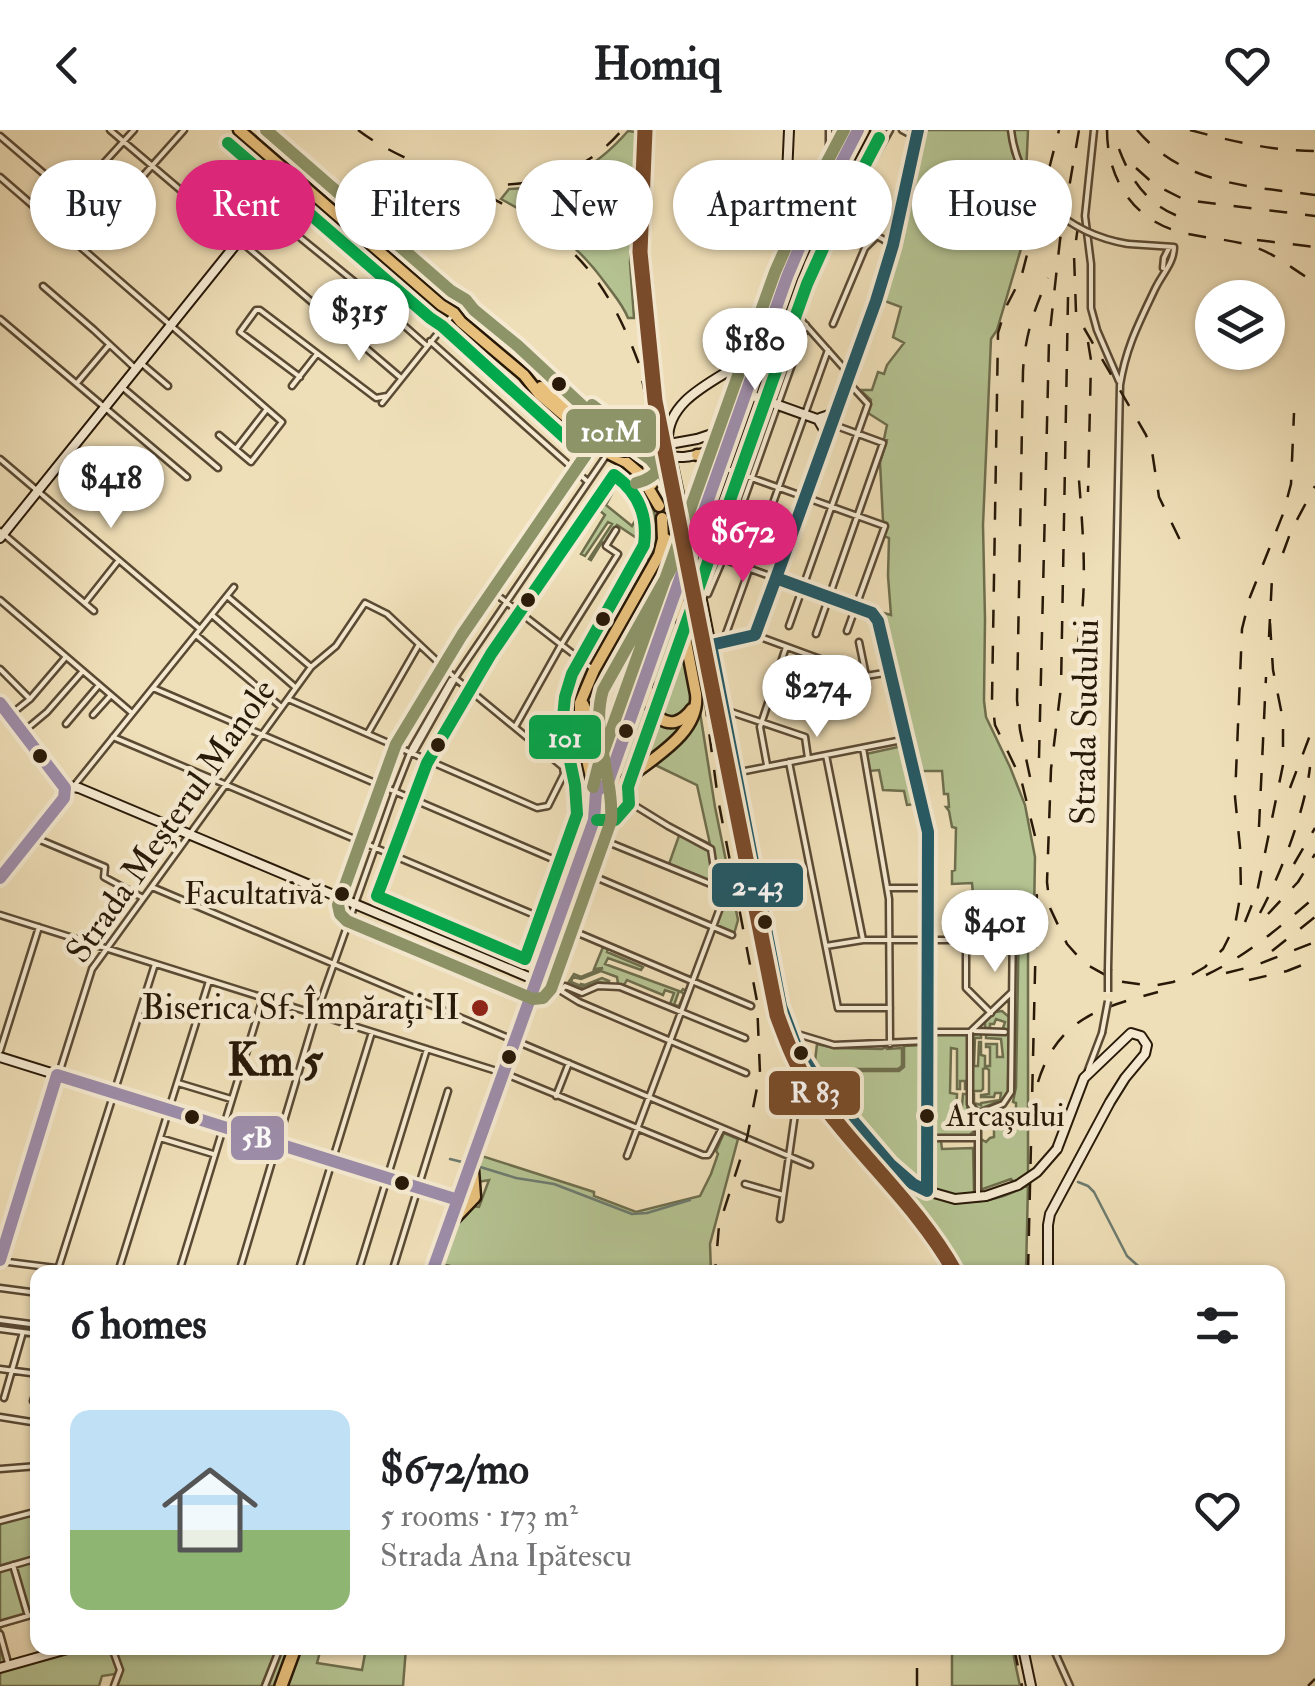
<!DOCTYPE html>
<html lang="en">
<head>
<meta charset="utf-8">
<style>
	:root { --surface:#fff; --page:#f6f6f6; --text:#202124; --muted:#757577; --line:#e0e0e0; --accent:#db2777 }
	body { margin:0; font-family:"IM FELL Double Pica",serif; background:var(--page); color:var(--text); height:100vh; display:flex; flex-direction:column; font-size:38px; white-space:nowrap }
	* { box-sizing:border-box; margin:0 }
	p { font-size:32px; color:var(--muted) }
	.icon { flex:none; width:55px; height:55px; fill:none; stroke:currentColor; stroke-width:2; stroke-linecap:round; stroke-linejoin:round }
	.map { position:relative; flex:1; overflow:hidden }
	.sheet { position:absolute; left:30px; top:1135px; width:1255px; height:390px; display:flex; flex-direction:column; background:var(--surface); border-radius:20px; box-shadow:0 2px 8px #0004 }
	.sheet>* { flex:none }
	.guide { position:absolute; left:30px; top:30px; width:1255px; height:90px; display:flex; gap:20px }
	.controls { position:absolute; left:1195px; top:150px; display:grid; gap:20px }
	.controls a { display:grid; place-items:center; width:90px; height:90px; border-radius:50%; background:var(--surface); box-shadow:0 2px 8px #0004; font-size:50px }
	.price { position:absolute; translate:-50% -85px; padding:0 22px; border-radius:35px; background:#fff; color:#222; font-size:32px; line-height:65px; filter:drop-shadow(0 2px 5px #0008) }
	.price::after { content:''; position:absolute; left:50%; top:60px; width:30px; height:22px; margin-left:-15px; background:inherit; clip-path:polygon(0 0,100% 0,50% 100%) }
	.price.active { background:var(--accent); color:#fff }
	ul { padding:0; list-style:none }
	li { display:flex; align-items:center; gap:30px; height:250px; padding:0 40px }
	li+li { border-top:2px solid var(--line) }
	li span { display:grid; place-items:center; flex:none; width:280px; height:200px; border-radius:20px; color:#555 }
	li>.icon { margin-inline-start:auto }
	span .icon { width:120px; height:120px; fill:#fffc; stroke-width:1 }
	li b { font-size:42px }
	h2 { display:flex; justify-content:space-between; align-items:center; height:120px; padding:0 40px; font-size:42px }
	.chip { padding:0 35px; border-radius:45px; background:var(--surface); box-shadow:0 2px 8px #0004; font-size:35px; line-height:90px }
	.chip.active { background:var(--accent); color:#fff }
	header { display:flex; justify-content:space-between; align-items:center; height:130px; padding:0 40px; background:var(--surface); font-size:45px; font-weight:700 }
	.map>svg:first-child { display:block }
	.green { fill:#b5c392; stroke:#6e6e4d; stroke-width:2.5 }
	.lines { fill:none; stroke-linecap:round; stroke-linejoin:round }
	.stream { stroke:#6c7b6f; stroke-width:2.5 }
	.street-casing { stroke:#5a4a34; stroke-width:9 }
	.secondary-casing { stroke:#281908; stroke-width:12 }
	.primary-casing { stroke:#281908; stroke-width:15 }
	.highway-casing { stroke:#281908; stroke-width:16 }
	.street { stroke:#f5ead1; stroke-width:4 }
	.secondary { stroke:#f5ead1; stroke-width:8 }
	.primary { stroke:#e8c07c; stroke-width:10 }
	.highway { stroke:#e8c07c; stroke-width:11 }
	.rail { stroke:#281908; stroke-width:2.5; stroke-dasharray:18 18; stroke-linecap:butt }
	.street-bridge-casing { stroke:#5a4a34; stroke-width:9; stroke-linecap:butt }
	.secondary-bridge-casing { stroke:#281908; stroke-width:12; stroke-linecap:butt }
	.primary-bridge-casing { stroke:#281908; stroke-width:15; stroke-linecap:butt }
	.street-bridge { stroke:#f5ead1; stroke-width:4 }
	.secondary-bridge { stroke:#f5ead1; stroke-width:8 }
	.primary-bridge { stroke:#e8c07c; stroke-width:10 }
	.bus-1-casing { stroke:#f5ead1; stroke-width:20 }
	.bus-2-casing { stroke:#f5ead1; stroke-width:20 }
	.bus-3-casing { stroke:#f5ead1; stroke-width:20 }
	.bus-4-casing { stroke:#f5ead1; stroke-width:20 }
	.bus-1 { stroke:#9d8daa; stroke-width:12 }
	.bus-2 { stroke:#02a84c; stroke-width:12 }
	.bus-3 { stroke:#8d9468; stroke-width:12 }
	.bus-4 { stroke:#215967; stroke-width:12 }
	.rail-1-casing { stroke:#f5ead1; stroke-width:22 }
	.rail-1 { stroke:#7a4b2a; stroke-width:15 }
	.bus-dot { fill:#281908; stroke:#f5ead1; stroke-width:4 }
	.poi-dot { fill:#8f2418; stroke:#f5ead1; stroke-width:4 }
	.labels { text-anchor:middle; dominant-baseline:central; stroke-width:9; stroke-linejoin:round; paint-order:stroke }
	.bus-label { font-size:32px; fill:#281908; stroke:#f5ead1; text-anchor:end }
	.street-label { font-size:35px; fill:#281908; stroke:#f5ead1 }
	.poi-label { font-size:35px; fill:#281908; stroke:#f5ead1; text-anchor:end }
	.district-label { font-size:45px; font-weight:bold; fill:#281908; stroke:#f5ead1 }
	.line-badge { stroke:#f5ead1; stroke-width:4 }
	.badge-label { font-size:28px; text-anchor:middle; font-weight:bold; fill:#fff }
</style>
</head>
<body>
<header><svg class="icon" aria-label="back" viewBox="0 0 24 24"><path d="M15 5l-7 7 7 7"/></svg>Homiq<svg class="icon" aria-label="heart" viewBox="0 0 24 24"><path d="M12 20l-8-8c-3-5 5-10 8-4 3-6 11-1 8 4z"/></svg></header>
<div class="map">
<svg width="1315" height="1556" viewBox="0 0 1315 1556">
	<rect width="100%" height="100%" fill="#efdfb8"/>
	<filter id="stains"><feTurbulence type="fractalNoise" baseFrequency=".002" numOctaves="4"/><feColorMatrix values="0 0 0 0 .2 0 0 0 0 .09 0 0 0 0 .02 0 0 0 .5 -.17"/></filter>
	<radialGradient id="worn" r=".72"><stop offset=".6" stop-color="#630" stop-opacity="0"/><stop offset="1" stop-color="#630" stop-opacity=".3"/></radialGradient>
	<!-- green -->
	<path class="green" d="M923 0H1028L1023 112 997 200 991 209 983 395 985 489 984 571 986 587 1010 637 1025 675 1035 727 1034 785 1028 786V1047L1016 1054 1011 1049 980 1060 979 1008 986 1012 990 1008 994 1007V996L1016 995V973L1013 972 1016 957 1019 786 987 784V776H974L972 753 952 754V741L955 740 956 698 952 697 949 681 946 677H949L948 664H944L942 641H918L877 481 891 485 888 446 889 408 884 406 887 393 883 391 880 332 887 310 884 309 887 295 868 283 871 270 860 260H872L878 242 884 244 887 235 904 213 893 207 901 177 882 170 910 60 918 11Z
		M628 1 636 2 630 133 634 188H628C623 175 614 165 606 154 575 111 547 94 501 69L509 59C560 57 594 40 628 1Z
		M630 342C655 364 664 402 650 432L645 426 648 419 647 415 617 395 605 414 602 412 591 430 589 429 612 394 608 392 585 426 581 424 605 385 588 371 593 369 590 366 603 346 618 356H616L606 375 632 396 638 386 636 370 628 365 630 363 624 359V355Z
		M676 477 693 572 684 585 671 588 656 582 650 557Z
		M644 565 654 587 686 592 678 604 616 652V647Z
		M699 576 715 677 738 790 734 804 716 795 723 775 719 756 669 734 681 700 710 714 697 655 653 634Z
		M898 613 905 615 920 677H917L916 674 907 675 904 661 883 660 879 640 870 641 866 624 898 617Z
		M603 817 608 819 607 822 643 837 641 840 608 828 605 834 679 861 674 875 679 876 684 864 681 862 683 859 687 861 681 877 670 874 674 863 665 860 663 865 627 850 624 855 618 854 617 847 601 841 581 849 573 847 571 852 581 856V854L585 855 602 848 609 851 608 853 597 852 579 858 568 853 574 844 581 847 603 838 594 839Z
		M1002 881 1009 887 1008 962 1003 970 977 980 972 974 971 964H974V973L981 975V973L1000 970 1001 963H995L994 967H981V965L989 964V940L986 938 983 939V959L981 961H972V905L981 904V908H975L974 936H978L979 912H981V925L985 926V936H990V917H986V914H997V927H1003L1001 909 986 908V904H1001L1005 892 996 889 994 894H990V898H985V892L995 882Z
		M939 904 968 905V959H965V951H960V959H957V919L951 918 950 963 957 964 956 988 961 987 963 964H968L967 982 975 984V1000L969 1006H933L931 1002 930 970 933 969V923L930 922V911Z
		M817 914 834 918 882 919 886 917 887 919 902 918V936L898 939H813L810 932 815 931Z
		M922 915 925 926 924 1054 922 1055 903 1044 814 941H899L904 937V916Z
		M724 1003 738 1009 710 1114 711 1142H471L443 1134 457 1089 471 1076 479 1077 489 1050 478 1052 476 1039 479 1025 594 1062V1066L636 1082 700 1066 711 1044 718 1024 716 1021Z
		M931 1011H941L942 1019 973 1018 974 1061 972 1064 957 1066 931 1058Z
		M902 1049C941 1078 986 1079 1028 1055L1026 1142H965L945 1110 900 1051Z
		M37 1380V1486L0 1497 11 1532 63 1518H321L317 1533 362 1540 366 1518H406L403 1556H117L121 1543 102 1546 99 1556H0V1390Z
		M952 1518H1012L1020 1556H952Z"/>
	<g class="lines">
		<!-- stream -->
		<path class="stream" d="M450 1029 466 1033
			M477 1036 516 1048 554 1054 632 1084 647 1083 690 1070
			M1078 1052 1088 1056 1094 1062 1127 1126 1145 1142"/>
		<!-- street casing -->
		<g class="street-casing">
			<path id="street" d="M110 0 401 248
				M902 0 915 7
				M1094 0 1085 86 1091 134V178L1097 200 1119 251
				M0 6 98 90
				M829 36V0
				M0 47 282 292 251 332 219 305
				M197 72 219 45 222 44 356 153 426 215
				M51 91 134 0
				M877 106 845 87 849 80 848 75 890 0
				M78 115 113 73 126 65 184 0
				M1163 138 1164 128 1169 118
				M43 156 94 200 136 239
				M793 181 849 244
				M0 189 187 347
				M833 194 865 118 877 106 893 115
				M430 211 588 352
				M141 233 168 256
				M300 247 240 202 256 180H260L376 268 387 266
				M77 253 109 215
				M292 256 317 224
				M122 257 218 338
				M382 273 450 188
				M236 319 267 279
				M0 329 200 499
				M727 339 885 396 847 501
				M0 401 94 481
				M723 429 872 483 878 491 928 702 927 1061
				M708 464 723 429 806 195
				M227 466 311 537
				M501 468 594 540
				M0 470 132 583
				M85 473 119 430
				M212 485 295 557
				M789 496 868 274 847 251
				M816 504 883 313 834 295
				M196 505 280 576
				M755 505 876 171 893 115 915 7 918 0
				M723 512 828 220
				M859 512 866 546
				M711 515 755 505 866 546 890 542
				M0 539 30 569
				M153 558 576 739
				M771 563 786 517
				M726 582H731L805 607 808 628
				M10 585 30 569 65 528
				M93 585 111 565
				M66 594 99 555
				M515 597 561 515 618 424 606 416 616 400
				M23 602 47 582 82 542
				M368 603 418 516
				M113 607 556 794
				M863 618 889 769 890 914
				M412 622 415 620 455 549
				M826 625 863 810
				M789 632 838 878H890
				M767 635 760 597 770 567
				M735 643 907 609
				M616 664 668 696 711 719 720 778 627 1026
				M593 706 718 757
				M33 707 105 737 104 747 143 768
				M579 740 732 805
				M0 748 234 457
				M152 757 511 909
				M889 758H929
				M0 785 503 943
				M559 795 751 876
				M826 816 863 810H966V858L991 883
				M1108 839 1120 255C1126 217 1139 193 1155 159 1162 144 1174 133 1174 117L1129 114
				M545 854 561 861 579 872 746 943
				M561 861 565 856 582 863 598 856 620 857 745 908
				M975 901 1005 902
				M929 902H970L1012 862
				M970 902V974L978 984V1064
				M794 903 834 915 927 911
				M523 914 810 1035
				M0 921 39 797
				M1088 940 1102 903
				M506 944 703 1025H708L710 1022 722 998
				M178 953 231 969
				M556 966 569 933
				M978 984 1003 974 1011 962 1013 788
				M160 1008 213 1024
				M927 1008H977
				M745 1054 783 1065
				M780 1089 795 984
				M0 1130 92 839 311 537 336 516 365 473 387 484 455 548 563 637 564 644 548 676 537 678 288 569
				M0 1131 87 1142
				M58 1139 155 834
				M118 1142 209 851
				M179 1142 263 868
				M239 1142 316 884 395 661 412 618 451 550 455 548 608 323
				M298 1142 372 902
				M358 1142 427 919
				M392 1142 448 961
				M0 1158 38 1163
				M0 1190 38 1195
				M0 1199 38 1204
				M0 1239 38 1244
				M4 1268 23 1202
				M33 1271 38 1255
				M0 1287 38 1293
				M0 1339 38 1336
				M0 1391 38 1381
				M13 1435 28 1486
				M0 1439 38 1428
				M0 1494 38 1483
				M0 1504 8 1533
				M112 1518 120 1540 114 1556
				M210 1518 217 1520 232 1518
				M1053 1518 1070 1556
				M265 1556 280 1518"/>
		</g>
		<!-- secondary casing -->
		<g class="secondary-casing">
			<path id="secondary" d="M781 98 786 68 789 0
				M747 229C717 251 666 268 668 312L703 475 781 876 796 916 814 945 901 1045 927 1061 955 1069 986 1066 1018 1055
				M750 265 831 294
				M820 288 835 283
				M819 291 827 305
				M697 309 715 303 727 285 782 136 786 103
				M671 326C681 328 686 327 696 325 730 317 731 289 742 260
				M0 408 265 78
				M0 573 62 655 79 658 545 854
				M0 927 458 1070
				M1048 1142V1095L1050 1084 1110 972 1125 948 1145 924 1147 915 1141 906 1131 903 1084 948 1057 1019
				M1023 1518 1031 1556
				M0 1538 71 1518"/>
		</g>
		<!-- primary casing -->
		<g class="primary-casing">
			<path id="primary" d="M239 0 441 175 454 183 461 192 524 245 539 264 608 323 626 332 640 344 659 376
				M788 98 804 105 806 109 804 115
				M541 257 599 302C609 305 615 303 625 303 647 303 647 338 652 354
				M697 325C711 325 718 331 717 346
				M705 390 798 130 820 82 864 0
				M647 552C644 583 670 609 692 579
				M583 574 591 591C605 599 618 595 629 583
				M602 656 608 652 659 506
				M613 661C639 634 701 609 696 564L666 409
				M598 689 603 677 613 667 612 660 604 656
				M455 1088 475 1067 473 1040
				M432 1142 594 690 596 669 580 599V573L594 540 659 425 663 409 662 388"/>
		</g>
		<!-- highway casing -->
		<g class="highway-casing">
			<path id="highway" d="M281 1556 295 1518"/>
		</g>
		<!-- street -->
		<use href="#street" class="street"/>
		<!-- secondary -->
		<use href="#secondary" class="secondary"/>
		<!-- primary -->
		<use href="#primary" class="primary"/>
		<!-- highway -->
		<use href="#highway" class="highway"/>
		<!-- rail -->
		<path class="rail" d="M358 0C384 20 417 33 447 47 550 94 598 123 639 234L702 549 718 669 757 871 760 943 747 1008 719 1096 715 1142
			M642 0 638 123 649 236
			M1107 0C1107 46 1131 88 1177 101 1202 109 1229 108 1254 117 1277 124 1294 141 1315 152
			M1137 0C1184 55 1248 56 1315 65
			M1190 0C1231 11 1272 21 1315 21
			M1119 19C1132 54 1152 80 1190 90
			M1136 38 1155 55 1185 70 1315 86
			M472 52C528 62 586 43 622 0
			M1257 110 1315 117
			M1068 167 1061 557 1051 639 1047 752 1050 778 1067 814 1084 833 1116 851 1152 856 1173 852 1193 844 1205 837 1223 819 1235 795 1241 762 1240 717 1235 667 1242 499 1250 467 1283 384 1291 354 1294 283
			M1076 182 1074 125 1080 82
			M1084 198 1146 305 1152 321 1159 367 1180 410
			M1088 212 1091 230 1088 362
			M1283 423 1291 401 1315 356
			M1269 507 1272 448
			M1078 512C1088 458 1083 404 1079 350
			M1039 628 1049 210 1060 110 1079 0
			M1030 647 1020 600 1017 570 1023 241C1025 205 1034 180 1048 148
			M1290 658 1315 592
			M1259 697 1266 547
			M1035 706 1021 649 995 595 992 570 998 203 1006 177 1021 148 1059 0
			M1294 734 1315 698
			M1260 783C1281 744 1305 680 1310 637
			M1268 784 1298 752 1315 724
			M1245 792 1257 762 1283 635V590L1273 540 1270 493
			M1272 821 1315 787
			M1226 843 1254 836 1315 812
			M765 845C771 875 779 906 793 933 834 1010 913 1063 950 1142
			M1206 845C1248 825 1281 796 1315 767
			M1249 850 1287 841 1315 830
			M1038 952C1058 888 1100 878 1158 862
			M1028 1142 1037 758
			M1014 1518 1022 1556
			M917 1556V1518
			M1308 1556 1315 1549"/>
		<!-- street-bridge casing -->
		<g class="street-bridge-casing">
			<path id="street-bridge" d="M1011 0C1018 62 1069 104 1128 114
				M1108 862V839
				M1102 903 1108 871"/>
		</g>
		<!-- secondary-bridge casing -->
		<g class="secondary-bridge-casing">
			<path id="secondary-bridge" d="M605 314 615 320 625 322 697 309
				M1018 1055 1037 1042 1057 1019"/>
		</g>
		<!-- primary-bridge casing -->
		<g class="primary-bridge-casing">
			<path id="primary-bridge" d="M659 506 702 389"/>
		</g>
		<!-- street-bridge -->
		<use href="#street-bridge" class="street-bridge"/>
		<!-- secondary-bridge -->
		<use href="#secondary-bridge" class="secondary-bridge"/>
		<!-- primary-bridge -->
		<use href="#primary-bridge" class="primary-bridge"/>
		<!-- bus-1 casing -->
		<g class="bus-1-casing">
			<path id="bus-1" d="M0 573 65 658 64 668
				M0 748 64 668
				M57 945 458 1070
				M0 1130 57 945
				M432 1142 594 690 596 662 608 652 787 147 808 97 858 0"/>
		</g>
		<!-- bus-2 casing -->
		<g class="bus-2-casing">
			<path id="bus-2" d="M228 13 430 188 442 196 585 326
				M614 345C638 362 648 386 644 415L572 544 565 567 563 587 565 607 575 655 577 684 525 829 377 766 427 633 491 524Z
				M597 690H615L629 674 628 657 631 648 807 154 836 90 879 8"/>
		</g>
		<!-- bus-3 casing -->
		<g class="bus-3-casing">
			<path id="bus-3" d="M266 0 451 161 466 170 474 180 518 216 605 297 650 329 664 346 674 367 681 401 677 428 603 560C590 603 614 646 611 691L551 859 543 868 533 869 347 791 340 784 338 775 396 614 462 505 585 326
				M592 275C596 278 600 282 605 284 620 290 639 281 651 296 654 299 657 307 658 310 666 332 660 347 636 353
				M593 657 598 637 775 142 805 74 844 0"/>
		</g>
		<!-- bus-4 casing -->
		<g class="bus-4-casing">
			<path id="bus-4" d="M776 448 872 483 878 491 928 702 927 1061 913 1054 890 1034 814 945 796 916 781 876 711 515 755 505Z
				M776 448 876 171 893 115 918 0"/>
		</g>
		<!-- bus-1 -->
		<use href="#bus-1" class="bus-1"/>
		<!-- bus-2 -->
		<use href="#bus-2" class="bus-2"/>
		<!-- bus-3 -->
		<use href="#bus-3" class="bus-3"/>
		<!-- bus-4 -->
		<use href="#bus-4" class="bus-4"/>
		<!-- rail-1 casing -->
		<g class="rail-1-casing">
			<path id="rail-1" d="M645 0 640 122 655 271 777 885C786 909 795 935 810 956 854 1022 916 1072 955 1142"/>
		</g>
		<!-- rail-1 -->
		<use href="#rail-1" class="rail-1"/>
	</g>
	<!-- markers -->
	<g class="bus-dot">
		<circle cx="559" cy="254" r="9"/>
		<circle cx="528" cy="470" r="9"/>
		<circle cx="603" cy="489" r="9"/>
		<circle cx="626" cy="601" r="9"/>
		<circle cx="438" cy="615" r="9"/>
		<circle cx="40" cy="626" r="9"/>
		<circle cx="342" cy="764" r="9"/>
		<circle cx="765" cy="792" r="9"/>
		<circle cx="801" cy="923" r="9"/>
		<circle cx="509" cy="927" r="9"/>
		<circle cx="927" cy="986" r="9"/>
		<circle cx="192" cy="987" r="9"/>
		<circle cx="402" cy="1053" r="9"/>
	</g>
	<circle class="poi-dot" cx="480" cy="878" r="10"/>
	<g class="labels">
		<!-- bus labels -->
		<g class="bus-label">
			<text x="323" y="764">Facultativă</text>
			<text x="946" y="986" text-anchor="start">Arcașului</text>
		</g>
		<!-- street labels -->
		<g class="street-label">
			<text transform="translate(1085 592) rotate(-89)">Strada Sudului</text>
			<text transform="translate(171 691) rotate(-55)">Strada Meșterul Manole</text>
		</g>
		<!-- poi labels -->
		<g class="poi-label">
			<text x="460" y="878">Biserica Sf. Împărați II</text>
		</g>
		<!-- district labels -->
		<g class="district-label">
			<text x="275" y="931">Km 5</text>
		</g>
	</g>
	<g class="line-badge">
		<rect x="564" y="277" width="94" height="48" rx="10" fill="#8d9468"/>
		<rect x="527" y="583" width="76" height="48" rx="10" fill="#02a84c"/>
		<rect x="710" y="731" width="95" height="48" rx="10" fill="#215967"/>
		<rect x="767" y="939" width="95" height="48" rx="10" fill="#7a4b2a"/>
		<rect x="229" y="984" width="57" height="48" rx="10" fill="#9d8daa"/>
	</g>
	<g class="badge-label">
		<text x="611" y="311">101M</text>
		<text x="565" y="617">101</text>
		<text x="758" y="765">2-43</text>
		<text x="815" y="972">R 83</text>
		<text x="257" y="1017">5B</text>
	</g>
	<rect width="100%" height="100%" filter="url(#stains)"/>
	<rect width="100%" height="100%" fill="url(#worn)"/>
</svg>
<div class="controls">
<a><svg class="icon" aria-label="layers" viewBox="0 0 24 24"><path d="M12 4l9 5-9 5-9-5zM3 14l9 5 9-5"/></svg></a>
</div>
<b class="price" style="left:359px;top:234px">$315</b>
<b class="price" style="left:755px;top:263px">$180</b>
<b class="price" style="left:111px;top:401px">$418</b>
<b class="price active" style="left:743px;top:455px">$672</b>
<b class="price" style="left:817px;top:610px">$274</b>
<b class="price" style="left:995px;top:845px">$401</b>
<div class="guide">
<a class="chip">Buy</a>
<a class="chip active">Rent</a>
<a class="chip">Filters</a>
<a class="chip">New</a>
<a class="chip">Apartment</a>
<a class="chip">House</a>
</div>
<section class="sheet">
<h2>6 homes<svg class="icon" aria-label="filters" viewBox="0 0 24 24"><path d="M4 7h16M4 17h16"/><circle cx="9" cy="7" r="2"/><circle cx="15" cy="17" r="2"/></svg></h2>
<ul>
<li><span style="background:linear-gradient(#bfe0f5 60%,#8fb573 0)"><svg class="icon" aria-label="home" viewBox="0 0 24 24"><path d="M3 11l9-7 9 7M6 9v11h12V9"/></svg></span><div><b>$672/mo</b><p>5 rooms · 173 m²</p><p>Strada Ana Ipătescu</p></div><svg class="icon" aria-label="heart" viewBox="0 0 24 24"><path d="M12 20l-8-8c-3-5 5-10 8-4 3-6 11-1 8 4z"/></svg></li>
</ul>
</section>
</div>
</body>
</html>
